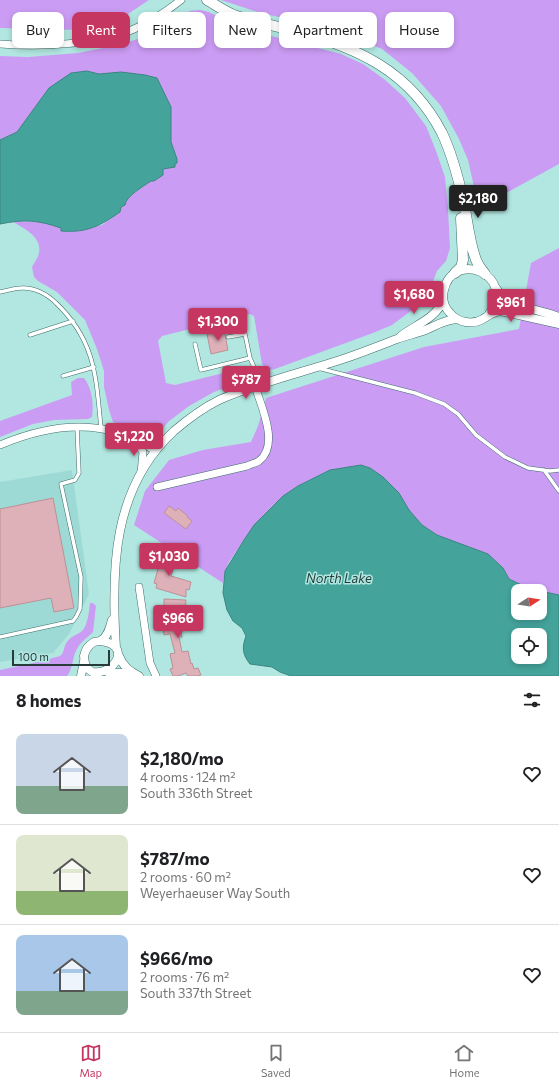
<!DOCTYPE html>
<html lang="en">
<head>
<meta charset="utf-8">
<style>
	:root { --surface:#fff; --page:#f2f2f2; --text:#202124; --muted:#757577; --line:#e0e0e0; --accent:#c53760 }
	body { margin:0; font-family:Commissioner,sans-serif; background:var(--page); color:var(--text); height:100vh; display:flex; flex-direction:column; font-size:15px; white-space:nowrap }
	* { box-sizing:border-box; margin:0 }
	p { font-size:13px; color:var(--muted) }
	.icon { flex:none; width:22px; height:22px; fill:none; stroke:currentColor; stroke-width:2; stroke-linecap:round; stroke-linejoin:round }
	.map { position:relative; height:676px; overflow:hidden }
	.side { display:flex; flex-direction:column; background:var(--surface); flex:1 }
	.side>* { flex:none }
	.guide { position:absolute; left:12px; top:12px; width:535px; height:36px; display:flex; gap:8px }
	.needle { width:26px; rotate:78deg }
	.controls { position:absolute; left:511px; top:584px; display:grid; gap:8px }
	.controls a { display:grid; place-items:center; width:36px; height:36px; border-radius:8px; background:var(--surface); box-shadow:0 2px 6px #0003; font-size:20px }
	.scale { position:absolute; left:12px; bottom:10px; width:98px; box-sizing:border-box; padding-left:4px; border:2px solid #273c3a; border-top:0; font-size:11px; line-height:14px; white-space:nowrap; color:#273c3a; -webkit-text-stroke:3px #b2e7e1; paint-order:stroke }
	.price { position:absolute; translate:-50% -34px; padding:0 9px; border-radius:4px; background:var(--accent); color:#fff; font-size:13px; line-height:26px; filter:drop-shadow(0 1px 2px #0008) }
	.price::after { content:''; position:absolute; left:50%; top:24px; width:12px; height:9px; margin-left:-6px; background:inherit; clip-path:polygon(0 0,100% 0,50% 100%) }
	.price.current { background:#222; color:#fff }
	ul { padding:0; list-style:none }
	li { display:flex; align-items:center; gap:12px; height:100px; padding:0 16px }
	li+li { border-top:1px solid var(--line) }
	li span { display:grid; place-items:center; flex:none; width:112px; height:80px; border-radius:8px; color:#555 }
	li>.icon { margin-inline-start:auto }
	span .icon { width:48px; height:48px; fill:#fffc; stroke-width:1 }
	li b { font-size:17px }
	h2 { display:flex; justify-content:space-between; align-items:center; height:48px; padding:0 16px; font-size:17px }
	.chip { padding:0 14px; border-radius:8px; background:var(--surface); box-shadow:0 2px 6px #0003; font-size:14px; line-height:36px }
	.chip.current { background:var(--accent); color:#fff }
	.menu { display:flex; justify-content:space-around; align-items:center; height:56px; border-top:1px solid var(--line); background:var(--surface); font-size:11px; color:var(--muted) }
	.menu a { display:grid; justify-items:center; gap:2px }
	.menu .current { color:var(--accent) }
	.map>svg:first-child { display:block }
	.built { fill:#9edad5 }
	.green { fill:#cb9cf4 }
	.water { fill:#44a49c; stroke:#3b857f; fill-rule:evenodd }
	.building { fill:#deb0b7; stroke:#bc9097 }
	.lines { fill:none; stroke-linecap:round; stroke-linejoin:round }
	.service-casing { stroke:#3c6d69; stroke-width:4.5 }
	.minor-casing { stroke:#3c6d69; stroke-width:8 }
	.tertiary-casing { stroke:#3c6d69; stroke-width:9 }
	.secondary-casing { stroke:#3c6d69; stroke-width:11 }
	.service { stroke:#fff; stroke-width:3.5 }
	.minor { stroke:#fff; stroke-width:7 }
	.tertiary { stroke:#fff; stroke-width:8 }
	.secondary { stroke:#fff; stroke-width:10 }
	.labels { text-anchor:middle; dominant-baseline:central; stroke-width:3; stroke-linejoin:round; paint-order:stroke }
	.water-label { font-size:13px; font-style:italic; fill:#1f3d3a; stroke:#b2e7e1 }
</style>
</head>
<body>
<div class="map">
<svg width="559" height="676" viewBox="0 0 559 676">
	<rect width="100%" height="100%" fill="#b2e7e1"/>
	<!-- built -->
	<path class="built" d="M72 470 89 594 69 634 53 653 0 662V482Z"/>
	<!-- green -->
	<path class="green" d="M0 0H149L122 18 79 30 0 28Z
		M221 0H559V164L481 207 475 191 468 160 459 139 441 106 412 73 382 49 331 29 261 13Z
		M200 10 209 12 241 28 341 54 363 64 384 79 405 98 426 126 436 151 445 177 448 209 450 248 446 261 437 271 429 292 415 308 392 325 373 333 275 369 268 370 262 364 254 316 250 314 162 336 158 341 166 383 175 385 248 367 252 378 214 392 189 406 168 422 158 435H143L113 422 109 410 104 387V371L97 349 85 320 57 292 38 281 34 277 32 267C34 263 38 258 39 253 42 236 24 229 12 221L42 222 61 228 62 231 70 232 102 225 120 212C122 197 142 189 152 180 156 177 159 171 163 169 171 165 172 169 177 159L171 142V107L121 72 99 74 87 71 49 88 17 132 0 140V56L28 57 78 53 118 45 141 38 179 19 190 11Z
		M559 248V595L530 589 509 579 503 568 469 548 437 535 422 525 409 510 399 493 330 470 298 486 283 496 272 506 254 525 229 562 225 571 223 583 134 525 145 491 169 460 203 450 251 442 258 426 266 398 424 347 519 329 531 263Z
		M78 378H84C92 388 94 405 92 417L88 419 54 420 33 424 0 437V421L72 395 71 382Z
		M90 603H93L96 606 93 632C87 638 79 643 76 651 72 659 73 669 67 676H0V670L38 662 60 656C65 652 63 647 67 642 71 636 77 635 82 631 88 625 89 611 90 603Z"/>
	<!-- water -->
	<path class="water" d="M87 71 99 74 121 72 145 75 157 78 171 107V142L177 159V163L175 164V167L163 169V175L154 181H151C144 186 126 196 125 205L121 207 120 212C100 226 87 233 61 231V228C38 220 24 219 0 224V140L17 132 49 88 71 73Z
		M361 465 370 468 383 477 399 493 409 510 422 525 437 535 488 554 503 568 509 579 530 589 540 591H518V613H540V591L559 595V676H291L280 672 272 667 250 664C242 654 242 647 246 636L242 628 233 621 227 610 223 593 225 571 244 540 254 525 283 496 298 486 330 470ZM518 635H540V657H518Z"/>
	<!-- building -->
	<path class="building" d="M224 330 228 350 211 354 207 334Z
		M53 498 74 608 54 612 51 598 0 608V509Z
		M169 506 176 511 178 508 188 516 187 517 192 521 186 529 164 513Z
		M157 555 176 561 171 576 191 582 189 590 186 589V597L156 588 157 584 154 583 158 569 153 568Z
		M164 599 186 600 185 611H183L181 632 182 637H179L182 652 188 651 191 664 192 663 194 669 198 668 201 675 197 676H188L186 673 178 676H173L170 669 173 668 170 654 175 653 170 634 164 635 163 628 169 626 170 611 164 610Z"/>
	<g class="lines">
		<!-- service casing -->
		<g class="service-casing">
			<path id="service" d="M0 292C7 291 14 288 21 288 34 287 47 294 56 303 96 341 96 378 101 428
				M30 335 73 321
				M228 337 245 334 250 358 261 383
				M195 344 201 370 250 358
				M318 368 415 393 444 404 458 414 476 435 505 457 528 468 550 471 559 470
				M63 376 94 367
				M544 470 559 491
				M0 637 73 621 76 617 80 609 81 577 61 484 75 480 79 473 77 427"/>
		</g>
		<!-- minor casing -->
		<g class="minor-casing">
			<path id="minor" d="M0 44C40 47 97 45 134 29 150 22 167 11 181 0
				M135 440 143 452 141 473
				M0 445C52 423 107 417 155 451
				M157 487 247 466C251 464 256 463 259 461 280 445 261 406 255 386
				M139 587 150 663 156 676"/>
		</g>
		<!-- tertiary casing -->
		<g class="tertiary-casing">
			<path id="tertiary" d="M496 288C507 306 540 310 559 317
				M489 314C518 275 453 249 444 290 442 298 444 307 450 313 458 323 473 325 483 319 489 315 493 312 500 311L559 324
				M401 336C415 325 437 318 443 300
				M100 641C133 644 115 676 92 672 87 669 84 663 84 656 85 650 89 645 94 642 96 641 99 642 100 641 108 637 110 627 112 620
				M116 648C111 570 112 488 174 431 188 419 203 408 219 400 258 383 300 373 340 360 359 354 378 346 397 339 405 336 414 334 423 331 436 326 443 320 457 319
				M119 656C123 666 129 671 139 676
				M109 673H125L134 676
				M81 676 84 661"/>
		</g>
		<!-- secondary casing -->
		<g class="secondary-casing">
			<path id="secondary" d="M207 0C216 5 224 11 234 15 253 22 273 25 292 30 357 47 410 71 442 133 452 154 458 177 463 199 467 216 470 250 478 264 480 268 483 271 485 274
				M455 273 461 267 463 260 461 218"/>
		</g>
		<!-- service -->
		<use href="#service" class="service"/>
		<!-- minor -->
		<use href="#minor" class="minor"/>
		<!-- tertiary -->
		<use href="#tertiary" class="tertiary"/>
		<!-- secondary -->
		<use href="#secondary" class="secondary"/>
	</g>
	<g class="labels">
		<!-- water labels -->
		<g class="water-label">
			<text x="339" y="578">North Lake</text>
		</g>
	</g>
</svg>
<div class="controls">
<a><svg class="needle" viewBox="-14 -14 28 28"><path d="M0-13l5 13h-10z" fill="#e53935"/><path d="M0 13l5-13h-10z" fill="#757577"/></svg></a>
<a><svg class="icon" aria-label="locate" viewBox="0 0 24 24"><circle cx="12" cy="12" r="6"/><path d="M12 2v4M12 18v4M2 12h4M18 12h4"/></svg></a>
</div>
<div class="scale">100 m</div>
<b class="price current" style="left:478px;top:219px">$2,180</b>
<b class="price" style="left:414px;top:315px">$1,680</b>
<b class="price" style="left:511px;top:323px">$961</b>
<b class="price" style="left:218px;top:342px">$1,300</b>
<b class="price" style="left:246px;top:400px">$787</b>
<b class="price" style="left:134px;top:457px">$1,220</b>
<b class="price" style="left:169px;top:577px">$1,030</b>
<b class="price" style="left:178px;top:639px">$966</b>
<div class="guide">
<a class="chip">Buy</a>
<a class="chip current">Rent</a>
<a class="chip">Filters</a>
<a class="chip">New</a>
<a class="chip">Apartment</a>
<a class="chip">House</a>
</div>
</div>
<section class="side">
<h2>8 homes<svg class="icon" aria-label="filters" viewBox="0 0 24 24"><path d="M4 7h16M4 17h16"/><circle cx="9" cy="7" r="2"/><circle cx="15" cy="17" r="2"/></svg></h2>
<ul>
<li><span style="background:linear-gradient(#c9d6e8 65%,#7fa58c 0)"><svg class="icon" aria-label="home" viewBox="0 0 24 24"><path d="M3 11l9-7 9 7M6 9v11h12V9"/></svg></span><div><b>$2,180/mo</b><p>4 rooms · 124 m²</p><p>South 336th Street</p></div><svg class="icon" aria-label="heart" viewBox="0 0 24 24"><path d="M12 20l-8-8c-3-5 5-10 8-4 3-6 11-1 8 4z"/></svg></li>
<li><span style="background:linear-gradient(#dfe7d0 70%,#8fb573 0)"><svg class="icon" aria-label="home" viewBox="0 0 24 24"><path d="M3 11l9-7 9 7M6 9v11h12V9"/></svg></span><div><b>$787/mo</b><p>2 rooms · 60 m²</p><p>Weyerhaeuser Way South</p></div><svg class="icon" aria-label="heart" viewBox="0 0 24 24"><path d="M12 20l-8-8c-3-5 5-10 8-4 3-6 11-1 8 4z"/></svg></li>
<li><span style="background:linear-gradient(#a9c7e8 70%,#7fa58c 0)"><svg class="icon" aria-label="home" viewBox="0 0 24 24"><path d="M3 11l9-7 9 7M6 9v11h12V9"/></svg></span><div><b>$966/mo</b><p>2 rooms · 76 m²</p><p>South 337th Street</p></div><svg class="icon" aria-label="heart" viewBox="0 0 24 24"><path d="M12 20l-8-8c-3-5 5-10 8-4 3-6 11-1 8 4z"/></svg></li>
</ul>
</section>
<nav class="menu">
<a class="current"><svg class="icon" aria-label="map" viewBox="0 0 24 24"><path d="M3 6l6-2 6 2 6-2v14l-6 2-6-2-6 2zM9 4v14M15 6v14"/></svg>Map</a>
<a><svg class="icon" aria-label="saved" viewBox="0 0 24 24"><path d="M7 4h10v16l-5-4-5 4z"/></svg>Saved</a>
<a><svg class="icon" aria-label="home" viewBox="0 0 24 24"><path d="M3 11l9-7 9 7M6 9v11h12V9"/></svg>Home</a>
</nav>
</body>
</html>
